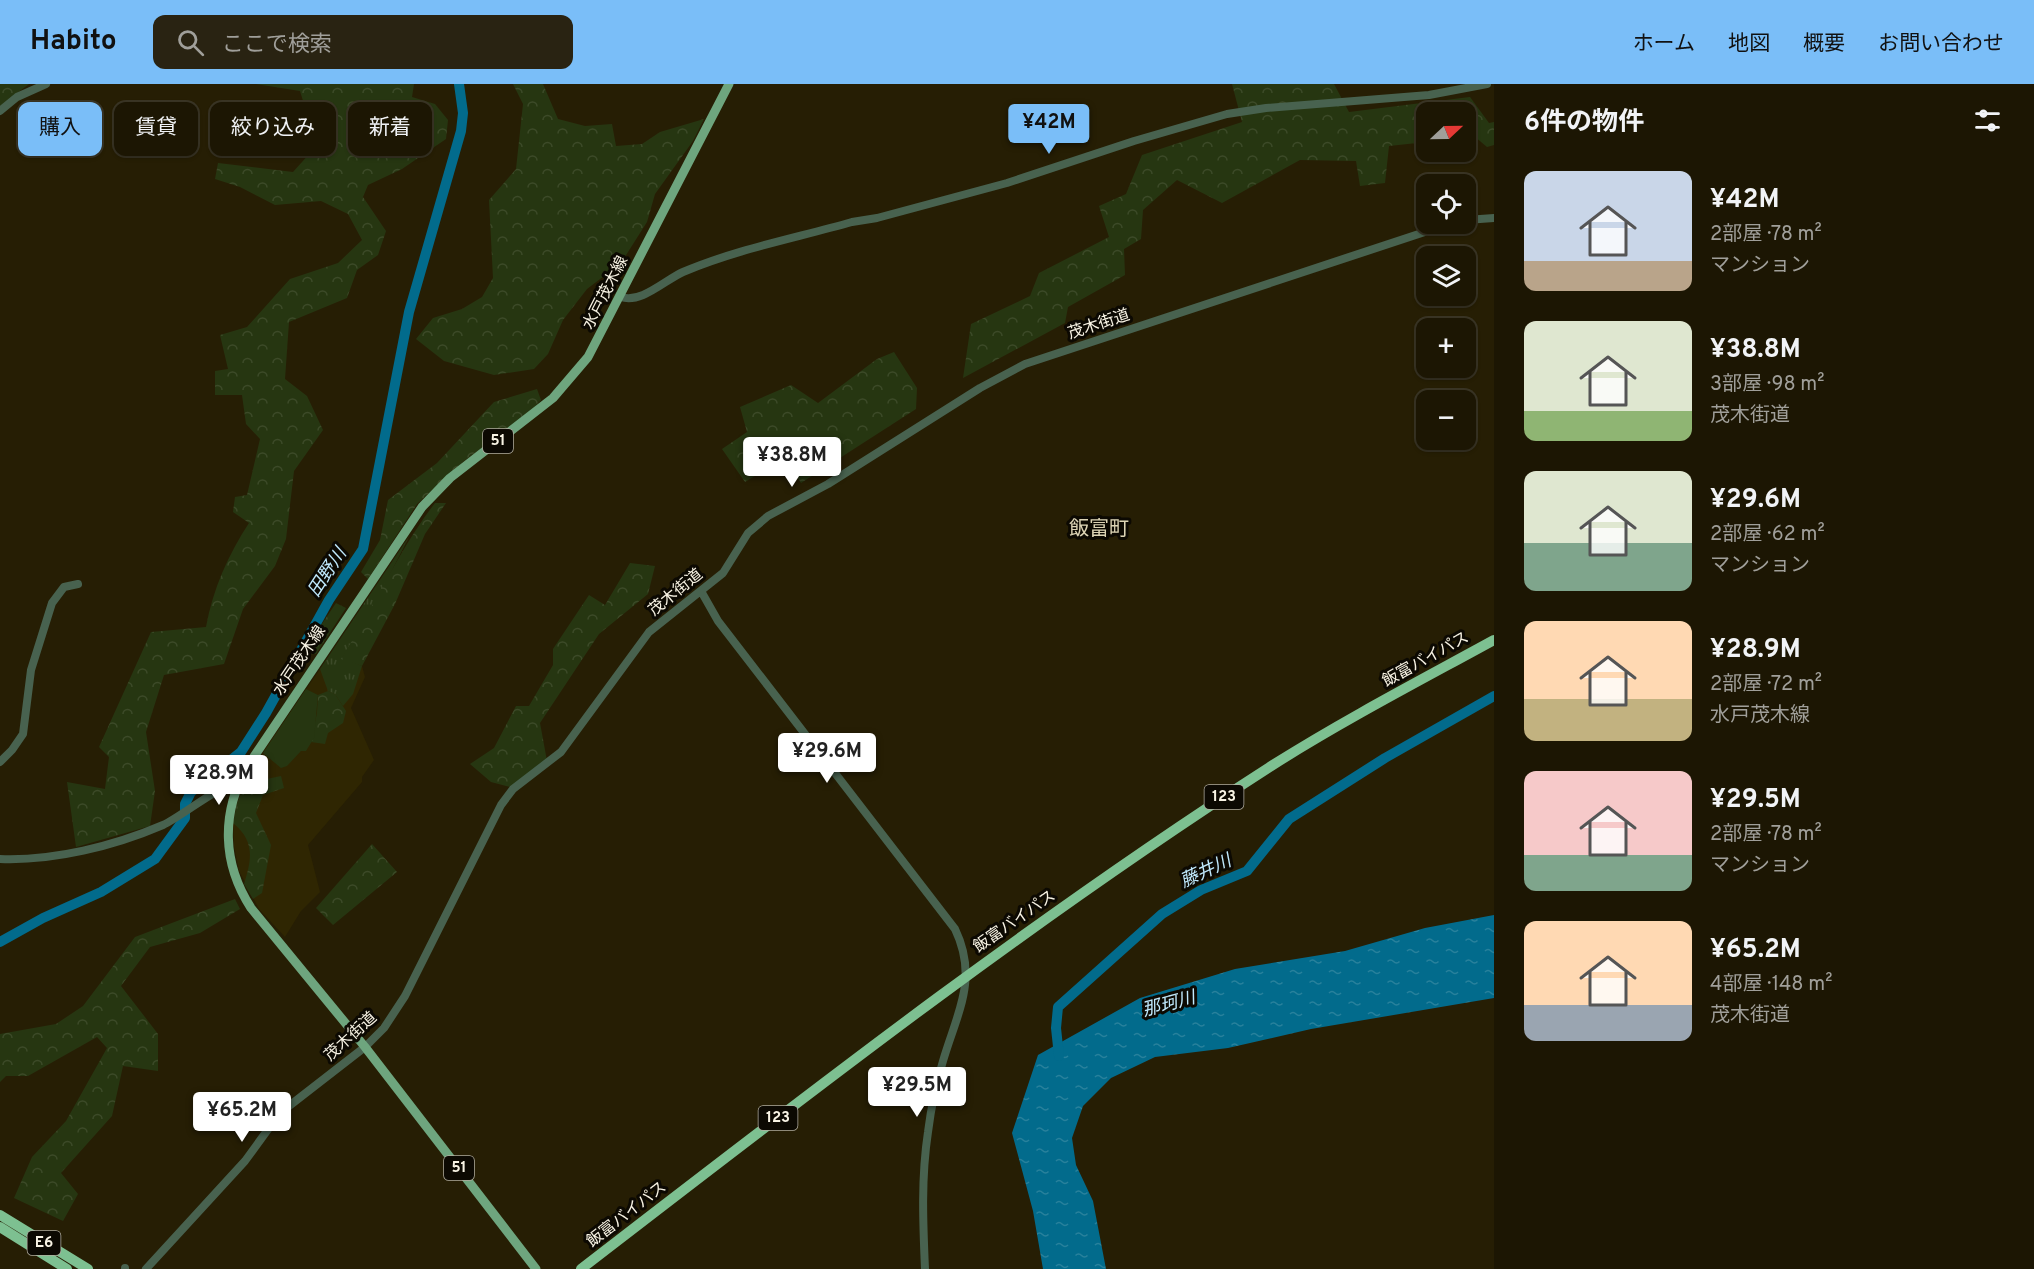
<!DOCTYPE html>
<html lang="ja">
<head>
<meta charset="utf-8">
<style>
	:root { --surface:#1c1603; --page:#292312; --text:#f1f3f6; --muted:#a09f9a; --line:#3a3525; --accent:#7abef8 }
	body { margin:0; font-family:Overpass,"Noto Sans JP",sans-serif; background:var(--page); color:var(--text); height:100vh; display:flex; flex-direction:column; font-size:22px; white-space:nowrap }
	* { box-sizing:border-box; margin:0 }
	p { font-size:20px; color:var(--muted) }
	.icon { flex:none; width:33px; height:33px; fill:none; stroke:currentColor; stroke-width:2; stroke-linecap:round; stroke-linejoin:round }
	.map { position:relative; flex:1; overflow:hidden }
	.drawer { display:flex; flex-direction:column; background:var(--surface); width:540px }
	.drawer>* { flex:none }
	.hud { position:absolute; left:18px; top:18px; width:570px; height:54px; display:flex; gap:12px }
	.needle { width:39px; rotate:68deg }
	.fabs { position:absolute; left:1416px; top:18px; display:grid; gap:12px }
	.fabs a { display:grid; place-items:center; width:60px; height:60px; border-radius:12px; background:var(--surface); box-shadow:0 2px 4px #0004,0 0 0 2px var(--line); font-size:30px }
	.price { position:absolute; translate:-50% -51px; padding:0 14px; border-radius:6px; background:#fff; color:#222; font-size:20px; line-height:39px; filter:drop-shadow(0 2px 3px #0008) }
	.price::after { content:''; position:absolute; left:50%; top:36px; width:18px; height:14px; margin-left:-9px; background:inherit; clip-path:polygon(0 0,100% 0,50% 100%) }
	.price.active { background:var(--accent); color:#111 }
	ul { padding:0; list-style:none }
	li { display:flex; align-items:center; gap:18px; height:150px; padding:0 30px }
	li span { display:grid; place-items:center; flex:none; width:168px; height:120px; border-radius:12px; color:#555 }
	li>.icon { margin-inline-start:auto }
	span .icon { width:72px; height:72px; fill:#fffc; stroke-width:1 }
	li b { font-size:26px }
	h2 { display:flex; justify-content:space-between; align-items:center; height:72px; padding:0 30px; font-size:26px }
	.pill { padding:0 21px; border-radius:12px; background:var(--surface); box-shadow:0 2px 4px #0004,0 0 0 2px var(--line); font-size:21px; line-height:54px }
	.pill.active { background:var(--accent); color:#111 }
	header { display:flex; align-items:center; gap:36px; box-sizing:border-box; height:84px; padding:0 30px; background:var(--accent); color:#111 }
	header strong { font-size:28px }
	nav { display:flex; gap:33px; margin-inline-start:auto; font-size:21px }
	.search { width:420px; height:54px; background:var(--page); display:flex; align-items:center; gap:15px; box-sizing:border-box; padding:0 21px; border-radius:12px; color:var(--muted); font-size:22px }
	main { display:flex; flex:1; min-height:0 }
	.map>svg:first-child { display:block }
	.built { fill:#2f2602 }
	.grass { fill:url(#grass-tufts) }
	.forest { fill:url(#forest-crowns) }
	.pitch { fill:#263611 }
	.water { fill:url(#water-ripples) }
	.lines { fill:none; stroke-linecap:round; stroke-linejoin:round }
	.river { stroke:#026b8c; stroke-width:10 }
	.minor { stroke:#48624f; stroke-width:8 }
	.major { stroke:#6ea57e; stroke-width:9 }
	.highway { stroke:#7dc091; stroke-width:10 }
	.labels { text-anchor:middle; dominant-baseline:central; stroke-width:6; stroke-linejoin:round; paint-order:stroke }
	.shield { fill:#0c0902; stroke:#b1ada0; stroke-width:1.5 }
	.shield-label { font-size:15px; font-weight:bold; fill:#f8f3e4 }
	.street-label { font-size:16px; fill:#f8f3e4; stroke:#0c0902 }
	.water-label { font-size:18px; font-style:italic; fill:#c0e9fd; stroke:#0c0902 }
	.quarter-label { font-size:20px; fill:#ddd4b5; stroke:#0c0902 }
</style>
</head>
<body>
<header>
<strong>Habito</strong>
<div class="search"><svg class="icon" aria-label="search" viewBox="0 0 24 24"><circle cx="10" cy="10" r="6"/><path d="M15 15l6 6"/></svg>ここで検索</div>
<nav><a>ホーム</a><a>地図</a><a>概要</a><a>お問い合わせ</a></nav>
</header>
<main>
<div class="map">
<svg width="1494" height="1185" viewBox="0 0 1494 1185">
	<defs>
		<pattern id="grass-tufts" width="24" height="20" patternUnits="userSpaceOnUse" patternTransform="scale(1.5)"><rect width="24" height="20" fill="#263611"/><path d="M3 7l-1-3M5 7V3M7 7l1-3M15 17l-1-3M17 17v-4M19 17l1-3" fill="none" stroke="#3c4a28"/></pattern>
		<pattern id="forest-crowns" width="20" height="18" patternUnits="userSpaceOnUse" patternTransform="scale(1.5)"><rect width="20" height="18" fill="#263611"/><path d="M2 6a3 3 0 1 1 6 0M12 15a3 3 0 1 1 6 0" fill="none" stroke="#3c4a28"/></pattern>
		<pattern id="water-ripples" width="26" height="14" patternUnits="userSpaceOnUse" patternTransform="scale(1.5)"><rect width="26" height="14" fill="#026b8c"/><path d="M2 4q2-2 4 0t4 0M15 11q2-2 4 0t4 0" fill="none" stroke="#28819c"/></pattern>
	</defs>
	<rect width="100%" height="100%" fill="#261e04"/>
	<!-- built -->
	<path class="built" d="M357 579 362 582 365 593 351 624 374 676 362 693V698L308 761 320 808 301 827 285 853 259 825 239 787 234 762 233 739 241 707 254 681 320 585 325 582Z"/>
	<!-- grass -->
	<path class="grass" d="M410 451 367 535 342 574 362 582 353 610 343 622 335 610 328 607 320 585Z"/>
	<!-- forest -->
	<path class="forest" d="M0 0H29L0 22Z
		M256 0H414L412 13 435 20 448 36 446 55 402 85 368 101 363 113 386 147 378 171 357 186 347 214 289 238 285 295 307 312 323 346 294 387 286 455 275 482 243 525 224 580 164 591 146 648 155 707 150 742 76 763 67 698 105 705 109 673 99 663 151 548 206 543C213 505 228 471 249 439L233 428 235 413 247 411 260 355 246 340 242 311H215V287L228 285 220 251 247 243 290 195 338 179 362 156 348 130 321 117 275 121 240 103 215 95 218 79 293 88 311 68 312 46 300 7Z
		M513 0H543L558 35 585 42 612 40 616 62 642 60 660 48 704 35 693 57 655 110 647 138 621 179 587 205 563 236 548 270 534 285 494 291 444 277 416 255 433 234 462 225 482 213 493 194 489 116 516 85 523 20Z
		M1232 0H1334L1349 28 1470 13 1489 39 1494 38V61L1487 63 1474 52 1466 53V28H1426V58L1389 62 1385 99 1360 102 1356 77 1300 76 1222 119 1177 96 1143 126 1141 155 1124 165 1125 191 1068 223 1065 239 963 294 971 240 1030 212 1039 189 1109 153 1099 122 1126 110 1142 71 1242 38Z
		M894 268 917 304 916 325 801 399 785 374 745 398 722 365 747 348 740 323 791 301 818 319 877 275Z
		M537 305 541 316 530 328 464 377 417 420 368 495 361 488 380 456 388 416 437 379 494 318Z
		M435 419H446L425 450 395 520 362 582 341 575C374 523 398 467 435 419Z
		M630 479 655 482 648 510 599 550 540 639 547 677 510 703 491 698 470 680 494 664 516 622H529L553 581V565L589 511 605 521Z
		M336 519 346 524 316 570 301 571Z
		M328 607 335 610 346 627 343 639 328 649 325 660 311 658 317 629 318 611Z
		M281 692 284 704 263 711 256 729 271 761 262 809 253 815 244 800C252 775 255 757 233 739L237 719 248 693 262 696Z
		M372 760 397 788 333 841 316 824Z
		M235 815 240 825 200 849 150 863 121 902 158 950V987L123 982 112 1032 61 1089 78 1110 63 1137 14 1114 32 1073 66 1037 107 964 97 953 28 992H6L0 998V950L56 940 83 922 135 853Z"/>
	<!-- pitch -->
	<path class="pitch" d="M306 605 318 611 314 654 306 667H301L287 682 281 684 263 669Z"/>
	<!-- water -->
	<path class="water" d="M1494 831V914L1311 945 1228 964 1155 973 1111 994 1083 1022 1072 1054 1076 1081 1093 1117 1106 1185H1043L1033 1127 1012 1049 1038 971 1140 914 1235 885 1345 867 1425 844Z"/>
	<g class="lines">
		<!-- river -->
		<path class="river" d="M0 858 43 834 101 808 155 775 185 734V720L191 708 241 668 266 629 329 516 363 465 409 228 461 47 463 29 459 0
			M1059 972 1056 944 1058 923 1162 830 1201 806 1247 787 1289 735 1385 674 1494 612"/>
		<!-- minor -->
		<path class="minor" d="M0 27 17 13 46 0
			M1466 136 1494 134
			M621 213C641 220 665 196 683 188 737 165 796 154 852 138L877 134 1007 99 1134 57 1227 30 1266 24 1429 11 1487 0
			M701 507 718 537 955 845C979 895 957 929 943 977 936 1000 931 1024 928 1048 921 1094 923 1139 925 1185
			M0 678 12 666 23 650 31 586 52 519 64 503 78 500
			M0 775C54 777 114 762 163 741 181 733 225 697 239 698
			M125 1184V1185
			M146 1185 245 1077 280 1029 365 963 384 944 405 912 501 721 513 705 561 668 649 548 723 489 748 449 768 432 828 400 980 304 1025 280 1449 140"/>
		<!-- major -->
		<path class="major" d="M536 1185 365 963 251 824C222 779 221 729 247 683L422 423 450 394 553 314 588 273 729 0"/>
		<!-- highway -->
		<path class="highway" d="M0 1131 88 1185
			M0 1143 67 1185
			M581 1185C808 1010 1034 834 1276 679 1346 635 1421 596 1494 556"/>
	</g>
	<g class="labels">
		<!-- shield labels -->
		<g class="shield">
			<rect x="483" y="345" width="30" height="24" rx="4.5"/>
			<rect x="1204.5" y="701" width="39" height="24" rx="4.5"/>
			<rect x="758.5" y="1022" width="39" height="24" rx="4.5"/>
			<rect x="444" y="1072" width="30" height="24" rx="4.5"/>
			<rect x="27.5" y="1147" width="33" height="24" rx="4.5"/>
		</g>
		<g class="shield-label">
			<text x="498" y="357">51</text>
			<text x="1224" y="713">123</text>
			<text x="778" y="1034">123</text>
			<text x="459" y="1084">51</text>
			<text x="44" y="1159">E6</text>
		</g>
		<!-- street labels -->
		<g class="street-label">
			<text transform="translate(606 209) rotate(-63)">水戸茂木線</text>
			<text transform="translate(1099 241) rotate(-18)">茂木街道</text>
			<text transform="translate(676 509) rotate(-39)">茂木街道</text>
			<text transform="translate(1426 576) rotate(-29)">飯富バイパス</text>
			<text transform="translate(300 577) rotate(-56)">水戸茂木線</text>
			<text transform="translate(1015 838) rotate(-35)">飯富バイパス</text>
			<text transform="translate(351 953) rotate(-42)">茂木街道</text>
			<text transform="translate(627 1131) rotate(-38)">飯富バイパス</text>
		</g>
		<!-- water labels -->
		<g class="water-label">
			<text transform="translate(328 489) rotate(-57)">田野川</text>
			<text transform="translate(1206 788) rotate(-25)">藤井川</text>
			<text transform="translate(1169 921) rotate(-15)">那珂川</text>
		</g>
		<!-- quarter labels -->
		<g class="quarter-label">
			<text x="1099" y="446">飯富町</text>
		</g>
	</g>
</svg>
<div class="fabs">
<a><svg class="needle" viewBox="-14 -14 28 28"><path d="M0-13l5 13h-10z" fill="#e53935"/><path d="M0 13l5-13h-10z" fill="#a09f9a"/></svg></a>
<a><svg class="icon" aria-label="locate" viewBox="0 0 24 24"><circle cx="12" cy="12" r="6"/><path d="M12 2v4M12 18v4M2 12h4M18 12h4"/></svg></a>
<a><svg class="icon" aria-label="layers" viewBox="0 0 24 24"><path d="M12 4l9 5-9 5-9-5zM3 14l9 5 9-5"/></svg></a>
<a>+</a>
<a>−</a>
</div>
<b class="price active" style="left:1049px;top:71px">¥42M</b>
<b class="price" style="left:792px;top:404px">¥38.8M</b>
<b class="price" style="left:827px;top:700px">¥29.6M</b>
<b class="price" style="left:219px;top:722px">¥28.9M</b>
<b class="price" style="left:917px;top:1034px">¥29.5M</b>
<b class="price" style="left:242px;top:1059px">¥65.2M</b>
<div class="hud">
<a class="pill active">購入</a>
<a class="pill">賃貸</a>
<a class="pill">絞り込み</a>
<a class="pill">新着</a>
</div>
</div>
<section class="drawer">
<h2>6件の物件<svg class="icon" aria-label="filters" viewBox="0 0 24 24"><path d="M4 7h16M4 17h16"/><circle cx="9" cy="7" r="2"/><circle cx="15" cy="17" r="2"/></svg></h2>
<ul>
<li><span style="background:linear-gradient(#c9d6e8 75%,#b9a48a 0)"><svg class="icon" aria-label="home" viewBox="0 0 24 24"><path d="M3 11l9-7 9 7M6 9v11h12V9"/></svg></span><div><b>¥42M</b><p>2部屋 · 78 m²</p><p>マンション</p></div></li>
<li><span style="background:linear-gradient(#dfe7d0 75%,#8fb573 0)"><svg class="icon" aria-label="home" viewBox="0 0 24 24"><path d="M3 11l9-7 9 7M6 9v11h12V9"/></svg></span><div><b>¥38.8M</b><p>3部屋 · 98 m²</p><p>茂木街道</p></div></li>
<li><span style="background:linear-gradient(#dfe7d0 60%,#7fa58c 0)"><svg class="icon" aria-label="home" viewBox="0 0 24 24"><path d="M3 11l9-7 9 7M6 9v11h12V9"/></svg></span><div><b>¥29.6M</b><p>2部屋 · 62 m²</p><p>マンション</p></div></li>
<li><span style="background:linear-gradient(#ffd9b3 65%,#c2b280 0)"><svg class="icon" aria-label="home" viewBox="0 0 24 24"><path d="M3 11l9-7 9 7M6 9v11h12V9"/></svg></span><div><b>¥28.9M</b><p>2部屋 · 72 m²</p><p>水戸茂木線</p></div></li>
<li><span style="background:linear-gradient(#f6c9c9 70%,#7fa58c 0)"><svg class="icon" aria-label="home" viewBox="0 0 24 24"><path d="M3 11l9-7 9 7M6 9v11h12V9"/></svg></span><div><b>¥29.5M</b><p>2部屋 · 78 m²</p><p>マンション</p></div></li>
<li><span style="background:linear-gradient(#ffd9b3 70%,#9aa5b1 0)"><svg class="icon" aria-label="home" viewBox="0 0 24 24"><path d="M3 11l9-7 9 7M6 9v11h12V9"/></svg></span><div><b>¥65.2M</b><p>4部屋 · 148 m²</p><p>茂木街道</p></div></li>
</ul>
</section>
</main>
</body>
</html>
